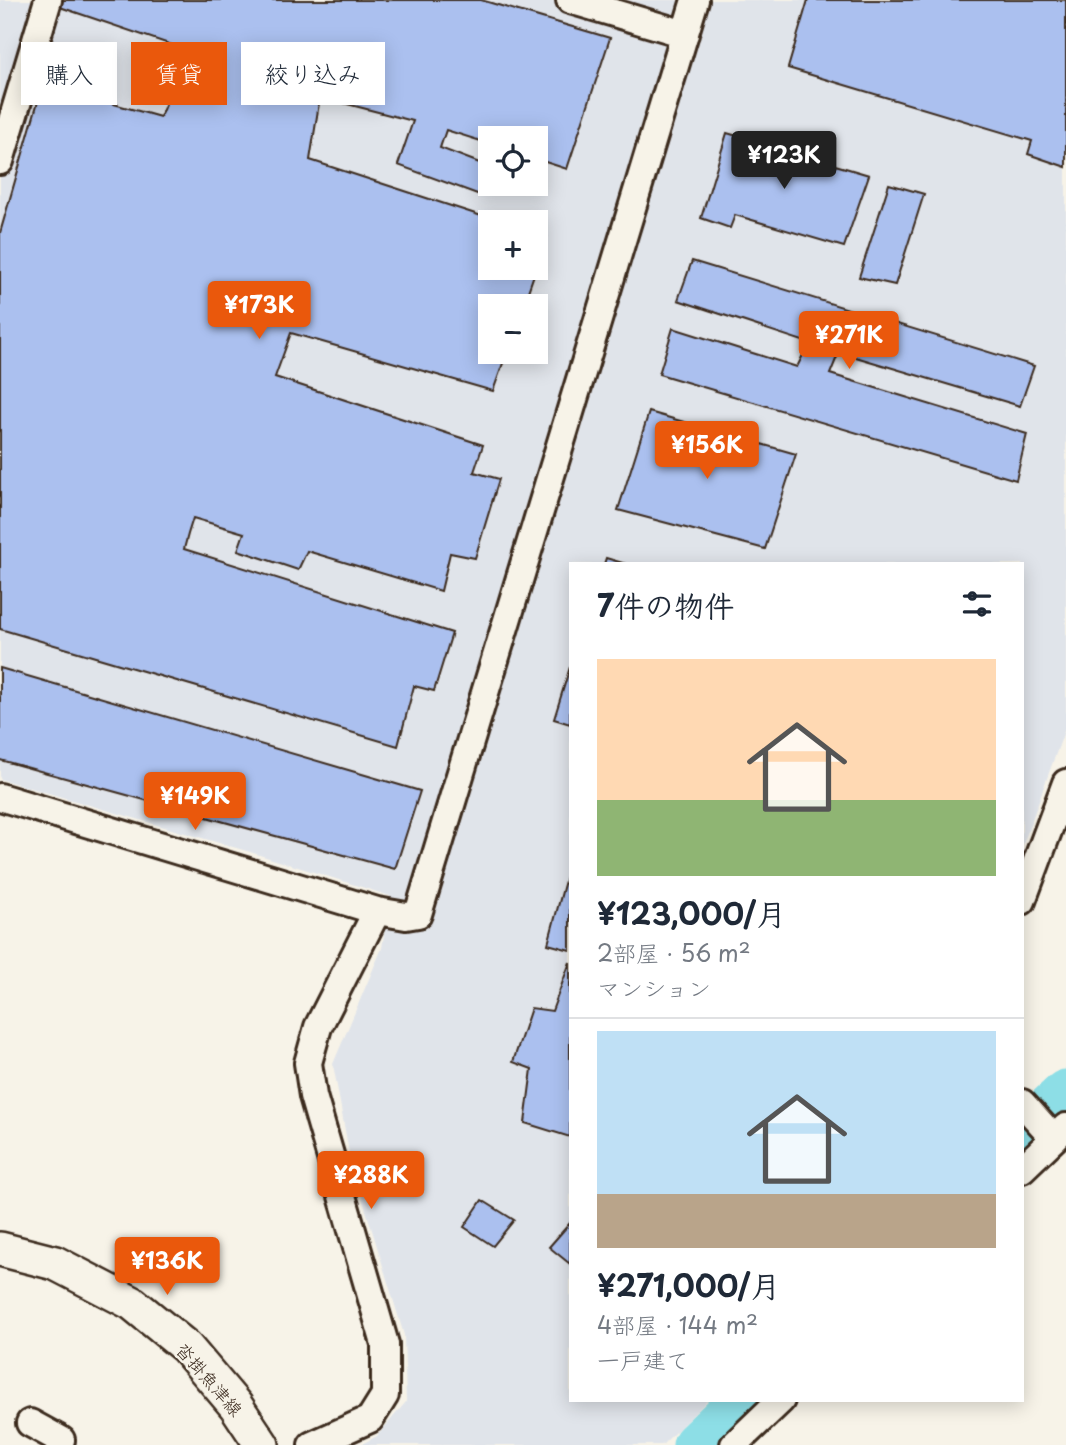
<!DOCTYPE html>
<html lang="ja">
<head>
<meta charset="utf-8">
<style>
	:root { --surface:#fff; --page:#f6f6f7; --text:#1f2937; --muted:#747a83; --line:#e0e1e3; --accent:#ea580c }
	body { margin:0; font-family:"Playpen Sans","Klee One",sans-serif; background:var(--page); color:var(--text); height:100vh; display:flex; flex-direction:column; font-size:26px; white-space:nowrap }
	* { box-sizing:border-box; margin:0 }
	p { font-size:23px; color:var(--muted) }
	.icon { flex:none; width:38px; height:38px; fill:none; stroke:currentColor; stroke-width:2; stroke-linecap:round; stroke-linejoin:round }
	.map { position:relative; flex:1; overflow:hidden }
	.drawer { position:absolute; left:569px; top:562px; width:455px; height:840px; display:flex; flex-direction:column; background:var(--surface); border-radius:0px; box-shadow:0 4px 18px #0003 }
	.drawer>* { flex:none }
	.guide { position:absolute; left:21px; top:42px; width:443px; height:63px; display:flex; gap:14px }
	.tools { position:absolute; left:478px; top:126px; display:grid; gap:14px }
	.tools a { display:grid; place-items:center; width:70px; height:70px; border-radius:0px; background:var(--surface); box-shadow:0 4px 18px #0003; font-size:35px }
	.price { position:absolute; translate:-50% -60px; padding:0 16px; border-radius:7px; background:var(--accent); color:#fff; font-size:23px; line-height:46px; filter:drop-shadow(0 2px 4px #0008) }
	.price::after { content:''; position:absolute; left:50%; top:42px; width:21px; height:16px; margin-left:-10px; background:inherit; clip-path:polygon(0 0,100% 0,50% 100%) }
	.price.active { background:#222; color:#fff }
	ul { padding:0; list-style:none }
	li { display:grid; align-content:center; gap:14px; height:371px; padding:0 28px }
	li+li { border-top:2px solid var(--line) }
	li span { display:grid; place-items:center; height:217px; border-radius:0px; color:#555 }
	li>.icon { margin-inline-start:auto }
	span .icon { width:126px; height:126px; fill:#fffc; stroke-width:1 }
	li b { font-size:30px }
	h2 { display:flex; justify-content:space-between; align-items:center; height:84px; padding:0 28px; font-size:30px }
	.pill { padding:0 24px; border-radius:0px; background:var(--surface); box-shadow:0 4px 18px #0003; font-size:24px; line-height:63px }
	.pill.active { background:var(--accent); color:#fff }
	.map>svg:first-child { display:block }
	.built { fill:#e0e4ea; fill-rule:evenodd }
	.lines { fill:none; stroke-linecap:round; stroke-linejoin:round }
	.river { stroke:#8ddee6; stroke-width:47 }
	.building { fill:#abc0ef; stroke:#3b2a1e; stroke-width:2 }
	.minor-casing { stroke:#3b2a1e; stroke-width:32 }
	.major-casing { stroke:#3b2a1e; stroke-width:38 }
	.minor { stroke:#f7f3e8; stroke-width:26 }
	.major { stroke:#f7f3e8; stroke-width:33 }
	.labels { text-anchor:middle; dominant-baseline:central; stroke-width:5; stroke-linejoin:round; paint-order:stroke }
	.street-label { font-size:18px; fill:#3b2a1e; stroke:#f7f3e8 }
</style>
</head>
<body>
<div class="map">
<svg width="1066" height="1445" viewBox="0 0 1066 1445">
	<rect width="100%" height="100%" fill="#f7f3e8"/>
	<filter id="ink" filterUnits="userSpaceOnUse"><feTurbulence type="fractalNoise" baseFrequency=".0143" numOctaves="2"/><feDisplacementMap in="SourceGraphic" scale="14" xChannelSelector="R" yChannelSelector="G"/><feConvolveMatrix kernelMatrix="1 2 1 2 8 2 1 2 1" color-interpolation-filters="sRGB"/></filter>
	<g filter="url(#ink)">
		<!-- built -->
		<path class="built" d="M0 0H1066V726L1022 847V564H570V1400H708L662 1445H360L377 1436 406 1402 404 1335 350 1158 333 1064 382 948 390 896 250 852 0 779ZM490 138H536V184H490ZM490 222H536V268H490ZM490 306H536V352H490Z"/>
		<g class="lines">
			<!-- river -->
			<path class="river" d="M1022 1134 1066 1093
				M696 1445 743 1400"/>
		</g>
		<!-- building -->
		<path class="building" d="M52 0H481L610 38 567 169 536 159V138H490V144L446 130 440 148 490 167V171L480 195 398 165 413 121 320 97 310 160 500 222H490V268H536V234L547 237 523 306H490V352H507L493 391 291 333 275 377 483 445 474 472 499 479 475 558 450 553 441 591 307 551 298 570 238 550 244 533 193 518 188 534 184 549 452 633 434 691 414 686 398 746 0 629V233L43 84 160 117 187 50 51 4Z
			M808 0H1066V167L1028 154 1032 141 788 68Z
			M727 133 869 175 844 247 735 215 730 228 701 218Z
			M889 184 924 194 895 285 859 277Z
			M692 261 1034 366 1020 406 839 352 830 374 1027 434 1016 480 659 374 673 328 797 367 809 343 678 300Z
			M649 412 796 454 765 549 618 510Z
			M606 558 626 564H604Z
			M570 667V724L554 719Z
			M0 668 420 791 395 869 0 760Z
			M567 873H570V950L548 944Z
			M570 962V1137L525 1123 532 1069 513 1062 531 1008 552 1011Z
			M482 1200 514 1220 493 1246 464 1227Z
			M570 1223V1264L549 1247Z"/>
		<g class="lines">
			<!-- minor casing -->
			<g class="minor-casing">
				<path id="minor" d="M570 0 685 34
					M0 161 48 0
					M0 797 377 911 406 916 418 914 695 0
					M1022 901 1066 783
					M1022 1103 1054 1138
					M1022 1169 1066 1127
					M30 1423 61 1440 59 1445
					M312 1445 370 1419 385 1395V1344L313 1096 308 1063 318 1027 377 911
					M734 1445 781 1400"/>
			</g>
			<!-- major casing -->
			<g class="major-casing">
				<path id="major" d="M0 1249 55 1263 132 1303 186 1347 236 1406 262 1445"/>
			</g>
			<!-- minor -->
			<use href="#minor" class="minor"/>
			<!-- major -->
			<use href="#major" class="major"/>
		</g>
	</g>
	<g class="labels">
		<!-- street labels -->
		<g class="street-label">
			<text transform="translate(210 1379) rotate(49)">沓掛魚津線</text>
		</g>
	</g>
</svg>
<div class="tools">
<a><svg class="icon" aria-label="locate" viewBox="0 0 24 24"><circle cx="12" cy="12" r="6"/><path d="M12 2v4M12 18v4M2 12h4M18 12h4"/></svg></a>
<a>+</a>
<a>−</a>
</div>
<b class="price active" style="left:784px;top:191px">¥123K</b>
<b class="price" style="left:259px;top:341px">¥173K</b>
<b class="price" style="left:849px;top:371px">¥271K</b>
<b class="price" style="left:707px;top:481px">¥156K</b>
<b class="price" style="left:195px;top:832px">¥149K</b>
<b class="price" style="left:371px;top:1211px">¥288K</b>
<b class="price" style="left:167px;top:1297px">¥136K</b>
<div class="guide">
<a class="pill">購入</a>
<a class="pill active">賃貸</a>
<a class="pill">絞り込み</a>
</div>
<section class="drawer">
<h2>7件の物件<svg class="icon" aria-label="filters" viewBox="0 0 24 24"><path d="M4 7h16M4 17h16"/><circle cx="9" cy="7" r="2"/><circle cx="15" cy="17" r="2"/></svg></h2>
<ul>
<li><span style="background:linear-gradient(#ffd9b3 65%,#8fb573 0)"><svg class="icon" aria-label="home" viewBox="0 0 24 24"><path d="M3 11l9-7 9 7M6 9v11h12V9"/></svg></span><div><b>¥123,000/月</b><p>2部屋 · 56 m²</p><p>マンション</p></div></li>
<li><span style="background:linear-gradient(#bfe0f5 75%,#b9a48a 0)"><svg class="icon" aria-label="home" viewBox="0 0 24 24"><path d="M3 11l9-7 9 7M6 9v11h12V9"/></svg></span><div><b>¥271,000/月</b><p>4部屋 · 144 m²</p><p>一戸建て</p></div></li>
</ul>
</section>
</div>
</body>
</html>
